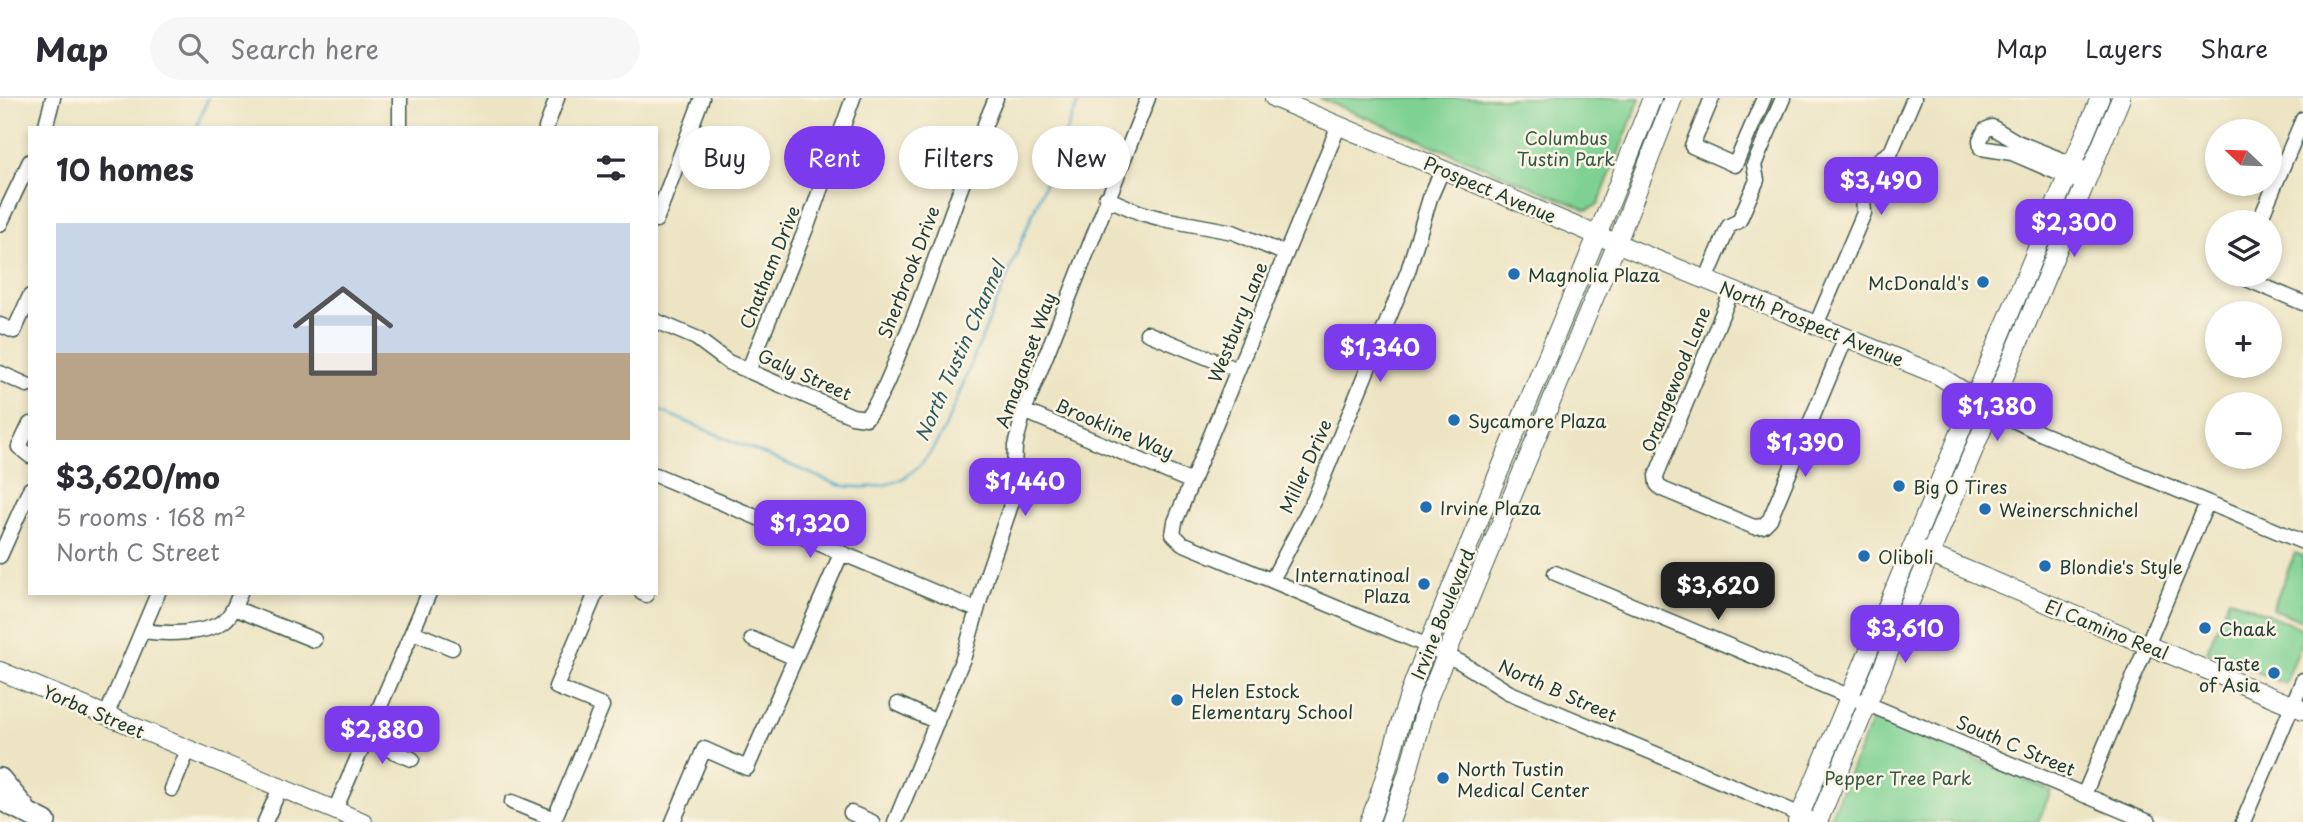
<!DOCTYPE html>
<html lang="en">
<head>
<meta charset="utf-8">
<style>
	:root { --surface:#fff; --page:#f7f7f7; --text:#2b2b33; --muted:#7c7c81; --line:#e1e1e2; --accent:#7c3aed }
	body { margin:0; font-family:"Playpen Sans",sans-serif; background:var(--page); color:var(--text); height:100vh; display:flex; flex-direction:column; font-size:26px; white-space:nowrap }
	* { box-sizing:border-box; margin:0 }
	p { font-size:23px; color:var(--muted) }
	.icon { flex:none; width:38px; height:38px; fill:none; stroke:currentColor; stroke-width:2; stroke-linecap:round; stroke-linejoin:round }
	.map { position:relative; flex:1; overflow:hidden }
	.panel { position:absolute; left:28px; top:28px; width:630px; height:469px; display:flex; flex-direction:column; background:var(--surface); border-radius:0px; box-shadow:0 4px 10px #0003 }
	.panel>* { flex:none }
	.top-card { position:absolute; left:679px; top:28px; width:665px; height:63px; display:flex; gap:14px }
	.needle { width:46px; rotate:293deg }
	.fabs { position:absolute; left:2205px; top:21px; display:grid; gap:14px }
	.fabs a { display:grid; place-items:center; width:77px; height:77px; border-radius:50%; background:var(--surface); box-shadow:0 4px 10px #0003; font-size:35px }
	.price { position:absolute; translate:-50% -60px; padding:0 16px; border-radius:14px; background:var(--accent); color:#fff; font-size:23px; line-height:46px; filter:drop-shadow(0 2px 4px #0008) }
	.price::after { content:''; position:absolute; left:50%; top:42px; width:21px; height:16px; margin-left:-10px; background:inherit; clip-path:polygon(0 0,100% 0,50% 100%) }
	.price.current { background:#222; color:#fff }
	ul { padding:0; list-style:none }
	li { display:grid; align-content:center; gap:14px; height:371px; padding:0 28px }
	li span { display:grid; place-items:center; height:217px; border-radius:0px; color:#555 }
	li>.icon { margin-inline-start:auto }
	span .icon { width:126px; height:126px; fill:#fffc; stroke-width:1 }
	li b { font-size:30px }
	h2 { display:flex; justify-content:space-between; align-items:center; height:84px; padding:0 28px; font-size:30px }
	.tag { padding:0 24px; border-radius:32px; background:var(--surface); box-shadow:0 4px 10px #0003; font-size:24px; line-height:63px }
	.tag.current { background:var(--accent); color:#fff }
	header { display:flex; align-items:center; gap:42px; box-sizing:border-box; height:98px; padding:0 35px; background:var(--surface); border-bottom:2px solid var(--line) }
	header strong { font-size:33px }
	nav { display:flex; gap:38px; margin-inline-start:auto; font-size:24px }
	.search { width:490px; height:63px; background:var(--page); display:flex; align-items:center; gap:18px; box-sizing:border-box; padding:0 24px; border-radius:38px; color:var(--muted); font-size:26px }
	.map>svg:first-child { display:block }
	.park { fill:#7ed193; stroke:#4e8764; stroke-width:2 }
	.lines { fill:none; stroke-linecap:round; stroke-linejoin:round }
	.stream { stroke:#48a5c6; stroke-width:2.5 }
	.minor-casing { stroke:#3e5649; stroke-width:17 }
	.major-casing { stroke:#3e5649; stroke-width:20 }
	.highway-casing { stroke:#3e5649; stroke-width:24 }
	.minor { stroke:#fff; stroke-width:14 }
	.major { stroke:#fff; stroke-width:18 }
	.highway { stroke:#fff; stroke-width:21 }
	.poi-dot { fill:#1f6fb2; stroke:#fcf5e5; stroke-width:2.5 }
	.labels { text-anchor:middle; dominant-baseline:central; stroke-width:5; stroke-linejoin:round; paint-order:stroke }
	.park-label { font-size:18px; fill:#325b47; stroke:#fcf5e5 }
	.street-label { font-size:18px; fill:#1f3d34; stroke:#fcf5e5 }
	.poi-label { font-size:18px; fill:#1f3d34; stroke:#fcf5e5; text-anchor:start }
	.water-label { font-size:19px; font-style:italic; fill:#2b5c60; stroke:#fcf5e5 }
</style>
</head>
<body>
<header>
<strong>Map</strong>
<div class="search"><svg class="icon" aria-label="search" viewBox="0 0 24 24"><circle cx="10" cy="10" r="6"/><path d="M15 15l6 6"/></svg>Search here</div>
<nav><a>Map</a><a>Layers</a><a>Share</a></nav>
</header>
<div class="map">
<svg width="2303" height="724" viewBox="0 0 2303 724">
	<rect width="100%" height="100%" fill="#fcf5e5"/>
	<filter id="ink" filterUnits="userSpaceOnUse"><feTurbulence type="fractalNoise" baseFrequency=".0143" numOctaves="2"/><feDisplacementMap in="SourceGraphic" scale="14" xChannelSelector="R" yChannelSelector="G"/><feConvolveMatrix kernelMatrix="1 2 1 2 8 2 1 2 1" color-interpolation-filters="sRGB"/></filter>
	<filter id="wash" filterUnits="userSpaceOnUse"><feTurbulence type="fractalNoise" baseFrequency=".00686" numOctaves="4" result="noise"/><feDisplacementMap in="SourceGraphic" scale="28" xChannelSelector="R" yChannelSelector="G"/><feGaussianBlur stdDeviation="1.57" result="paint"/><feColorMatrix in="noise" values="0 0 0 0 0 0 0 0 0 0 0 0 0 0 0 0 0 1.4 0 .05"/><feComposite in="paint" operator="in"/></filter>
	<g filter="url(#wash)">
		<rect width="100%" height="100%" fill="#ece4c3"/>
		<!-- park -->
		<path class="park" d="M1319 0H1640L1598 107 1587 112Z
			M2295 455 2303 458V523L2272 511Z
			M2229 500 2303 531V542L2285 586 2207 553Z
			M1874 618 2051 693 2038 724H1828Z"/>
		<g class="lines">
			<!-- stream -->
			<path class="stream" d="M196 30 208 0
				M656 311 838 387C893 396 920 379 945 330L1080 0"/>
		</g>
	</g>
	<g filter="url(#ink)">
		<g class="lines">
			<!-- minor casing -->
			<g class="minor-casing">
				<path id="minor" d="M400 0V30
					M1712 0 1692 48 1735 67 1764 0
					M1339 27 1175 424 1173 436 1182 445 1428 548 1462 565 1508 594 1818 724
					M45 30 53 0
					M546 30 557 0
					M2077 83 2012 55 1981 50 1980 42 1985 32 1992 29 2017 44 2082 70
					M1106 100 1141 115 1163 121 1233 134 1286 156
					M656 122 702 0
					M2259 124 2303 21
					M0 126 30 63
					M2237 177 2303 205
					M1706 182 1729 128 1739 123 1757 82 1754 67 1783 0
					M1732 192 1656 378 1657 386 1662 391 1754 429 1763 428 1770 421 1846 239
					M656 223 696 240 728 264 852 318 866 320C886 294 895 263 908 233 939 156 963 76 996 0
					M0 227 14 233 30 198
					M1816 227 1864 115 1863 100 1880 61 1891 54 1914 0
					M1147 235 1238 272
					M748 273 809 123 853 0
					M0 275 27 287
					M1991 311 2040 335 2303 444
					M1024 313 1192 384
					M30 326 19 349 30 358
					M656 377 977 512
					M0 458 30 391
					M1555 475 2149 724
					M1272 482 1314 402 1408 173 1430 100 1443 70
					M642 495 646 497
					M234 510 314 542
					M143 533C164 536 205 537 224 523 232 517 236 505 240 495
					M413 534 452 550
					M752 541 795 560
					M898 606 937 624
					M106 618 158 495
					M366 642 412 661
					M172 691 188 652
					M2084 697 2207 405
					M512 704 554 721
					M335 712 429 495
					M851 715 872 724
					M265 724 280 690
					M553 724 602 608 556 589 596 495
					M673 724 704 651 747 670 841 456
					M895 724 964 558 987 477 1013 401 1015 348 1024 313 1148 0
					M2243 724 2303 582"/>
			</g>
			<!-- major casing -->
			<g class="major-casing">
				<path id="major" d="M1274 0 1599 138 1938 277 1982 305
					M1919 452 2303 612
					M0 573 363 724
					M1369 724C1389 677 1397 626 1416 578 1492 384 1577 194 1652 0
					M1390 724 1407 677 1428 601 1617 145 1673 0
					M1797 724 2100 0
					M1818 724 2121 0"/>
			</g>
			<!-- highway casing -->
			<g class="highway-casing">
				<path id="highway" d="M0 681 24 710
					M0 701 45 724"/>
			</g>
			<!-- minor -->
			<use href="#minor" class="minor"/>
			<!-- major -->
			<use href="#major" class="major"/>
			<!-- highway -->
			<use href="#highway" class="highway"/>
		</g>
	</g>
	<!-- markers -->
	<g class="poi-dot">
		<circle cx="1514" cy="176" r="7"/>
		<circle cx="1983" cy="184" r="7"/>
		<circle cx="1454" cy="322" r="7"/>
		<circle cx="1899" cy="388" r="7"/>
		<circle cx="1426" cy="409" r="7"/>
		<circle cx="1985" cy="411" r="7"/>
		<circle cx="1864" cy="458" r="7"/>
		<circle cx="2045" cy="468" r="7"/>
		<circle cx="1424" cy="486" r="7"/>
		<circle cx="2205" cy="530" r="7"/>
		<circle cx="2274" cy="575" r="7"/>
		<circle cx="1177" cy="602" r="7"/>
		<circle cx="1443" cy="680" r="7"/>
	</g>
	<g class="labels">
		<!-- park labels -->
		<g class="park-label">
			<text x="1566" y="39">Columbus<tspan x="1566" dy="21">Tustin Park</tspan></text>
			<text x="1898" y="679">Pepper Tree Park</text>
		</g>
		<!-- street labels -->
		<g class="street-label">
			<text transform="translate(1490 91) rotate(23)">Prospect Avenue</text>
			<text transform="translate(769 169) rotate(-68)">Chatham Drive</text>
			<text transform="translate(908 174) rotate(-69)">Sherbrook Drive</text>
			<text transform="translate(1237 224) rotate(-68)">Westbury Lane</text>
			<text transform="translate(1812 225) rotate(22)">North Prospect Avenue</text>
			<text transform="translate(1025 262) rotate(-70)">Amaganset Way</text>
			<text transform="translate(805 276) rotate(24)">Galy Street</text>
			<text transform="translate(1675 281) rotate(-68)">Orangewood Lane</text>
			<text transform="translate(1115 330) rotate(23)">Brookline Way</text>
			<text transform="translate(1305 368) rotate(-66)">Miller Drive</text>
			<text transform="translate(1442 516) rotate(-68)">Irvine Boulevard</text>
			<text transform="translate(2107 531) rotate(22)">El Camino Real</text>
			<text transform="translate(1558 592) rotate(24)">North B Street</text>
			<text transform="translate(94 613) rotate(23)">Yorba Street</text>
			<text transform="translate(2016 647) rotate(23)">South C Street</text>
		</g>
		<!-- poi labels -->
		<g class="poi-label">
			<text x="1528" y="176">Magnolia Plaza</text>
			<text x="1969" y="184" text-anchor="end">McDonald's</text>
			<text x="1468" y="322">Sycamore Plaza</text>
			<text x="1913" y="388">Big O Tires</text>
			<text x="1440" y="409">Irvine Plaza</text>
			<text x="1999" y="411">Weinerschnichel</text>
			<text x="1878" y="458">Oliboli</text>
			<text x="2059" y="468">Blondie's Style</text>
			<text x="1410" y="476" text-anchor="end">Internatinoal<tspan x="1410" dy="21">Plaza</tspan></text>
			<text x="2219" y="530">Chaak</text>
			<text x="2260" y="565" text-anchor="end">Taste<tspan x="2260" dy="21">of Asia</tspan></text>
			<text x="1191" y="592">Helen Estock<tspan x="1191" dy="21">Elementary School</tspan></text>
			<text x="1457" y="670">North Tustin<tspan x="1457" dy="21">Medical Center</tspan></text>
		</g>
		<!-- water labels -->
		<g class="water-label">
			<text transform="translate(959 253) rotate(-66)">North Tustin Channel</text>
		</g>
	</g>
</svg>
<div class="fabs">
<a><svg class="needle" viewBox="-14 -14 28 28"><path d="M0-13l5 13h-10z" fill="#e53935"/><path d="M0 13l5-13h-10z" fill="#7c7c81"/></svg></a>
<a><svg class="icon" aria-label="layers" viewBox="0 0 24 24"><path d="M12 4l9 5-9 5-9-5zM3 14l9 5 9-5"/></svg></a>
<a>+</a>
<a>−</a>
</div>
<b class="price" style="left:1881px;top:119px">$3,490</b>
<b class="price" style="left:2074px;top:161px">$2,300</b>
<b class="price" style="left:1380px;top:286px">$1,340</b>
<b class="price" style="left:1997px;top:345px">$1,380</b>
<b class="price" style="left:1805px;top:381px">$1,390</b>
<b class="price" style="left:1025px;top:420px">$1,440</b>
<b class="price" style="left:810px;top:462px">$1,320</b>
<b class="price current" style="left:1718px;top:524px">$3,620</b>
<b class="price" style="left:1905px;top:567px">$3,610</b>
<b class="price" style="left:382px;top:668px">$2,880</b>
<div class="top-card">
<a class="tag">Buy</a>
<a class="tag current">Rent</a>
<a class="tag">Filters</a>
<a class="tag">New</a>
</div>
<section class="panel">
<h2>10 homes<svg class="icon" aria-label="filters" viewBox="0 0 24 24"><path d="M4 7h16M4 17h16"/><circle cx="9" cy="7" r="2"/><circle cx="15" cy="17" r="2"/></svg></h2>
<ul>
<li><span style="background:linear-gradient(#c9d6e8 60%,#b9a48a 0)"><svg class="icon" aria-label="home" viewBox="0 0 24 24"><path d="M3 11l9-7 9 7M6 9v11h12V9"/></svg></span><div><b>$3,620/mo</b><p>5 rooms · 168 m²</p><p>North C Street</p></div></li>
</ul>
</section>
</div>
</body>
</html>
